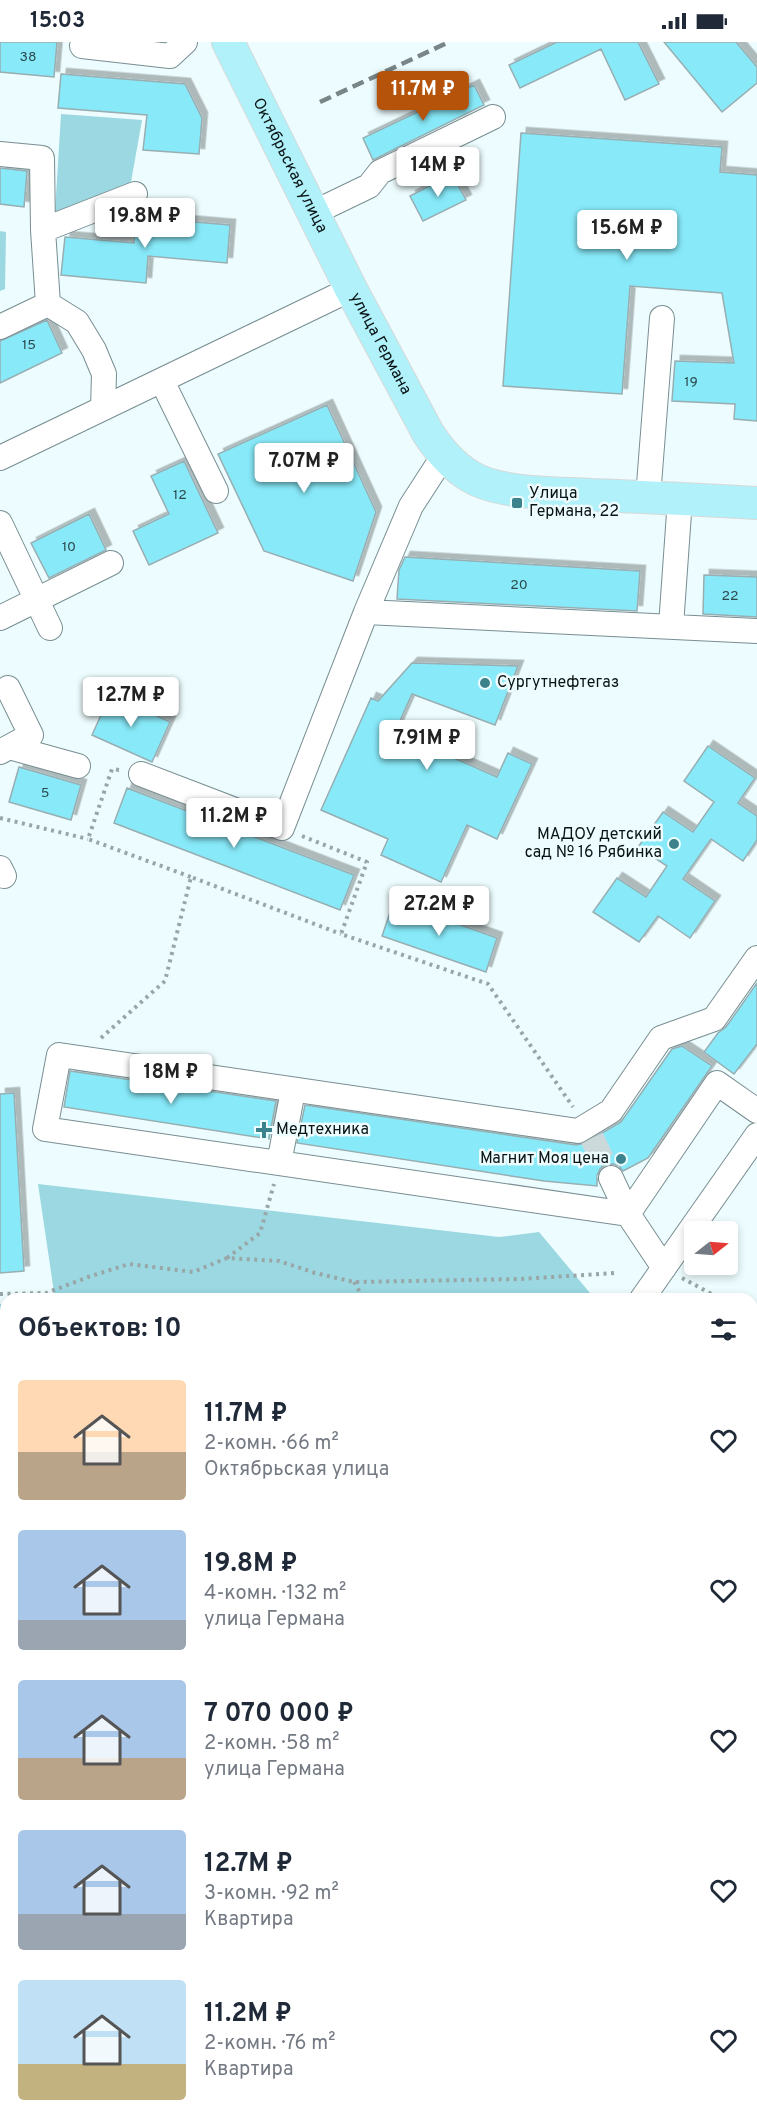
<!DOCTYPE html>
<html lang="ru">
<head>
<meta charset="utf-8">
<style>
	:root { --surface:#fff; --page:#f2f2f3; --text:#1f2937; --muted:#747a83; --accent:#b45309 }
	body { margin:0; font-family:Overpass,sans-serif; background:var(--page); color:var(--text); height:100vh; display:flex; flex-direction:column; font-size:22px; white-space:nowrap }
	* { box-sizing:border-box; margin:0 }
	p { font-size:20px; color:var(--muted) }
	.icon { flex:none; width:33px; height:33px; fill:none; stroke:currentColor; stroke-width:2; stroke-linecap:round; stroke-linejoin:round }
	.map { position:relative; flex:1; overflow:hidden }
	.sheet { position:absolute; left:0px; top:1251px; width:758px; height:836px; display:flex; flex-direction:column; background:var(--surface); border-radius:18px 18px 0 0; box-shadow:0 3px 9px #0003 }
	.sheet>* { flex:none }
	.needle { width:39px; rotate:73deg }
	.fabs { position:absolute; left:684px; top:1179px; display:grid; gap:12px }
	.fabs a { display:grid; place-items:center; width:54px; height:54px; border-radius:6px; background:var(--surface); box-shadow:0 3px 9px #0003; font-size:30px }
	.price { position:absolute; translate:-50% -51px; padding:0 14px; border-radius:6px; background:#fff; color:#222; font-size:20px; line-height:39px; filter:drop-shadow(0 2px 3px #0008) }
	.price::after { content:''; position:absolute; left:50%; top:36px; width:18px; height:14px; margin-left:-9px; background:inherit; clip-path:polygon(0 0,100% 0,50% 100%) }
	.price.selected { background:var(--accent); color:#fff }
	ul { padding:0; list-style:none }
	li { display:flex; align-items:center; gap:18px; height:150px; padding:0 18px }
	li span { display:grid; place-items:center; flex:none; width:168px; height:120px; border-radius:6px; color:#555 }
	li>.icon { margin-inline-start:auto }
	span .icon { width:72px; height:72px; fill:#fffc; stroke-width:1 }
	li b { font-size:26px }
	h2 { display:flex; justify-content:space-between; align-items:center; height:72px; padding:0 18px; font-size:26px }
	.status { display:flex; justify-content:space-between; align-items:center; height:42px; padding:0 30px; background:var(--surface); direction:ltr }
	.status svg { height:16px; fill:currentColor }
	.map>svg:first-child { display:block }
	.green { fill:#9bd8e2 }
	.building { fill:#88eaf9; stroke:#97aeb2; stroke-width:1.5; filter:url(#shadow) }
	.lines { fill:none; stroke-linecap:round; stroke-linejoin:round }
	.minor-tunnel { stroke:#cbd9db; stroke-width:24; stroke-dasharray:24 12; stroke-linecap:butt }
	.minor-casing { stroke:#788e92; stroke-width:26 }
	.major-casing { stroke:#d8d9d9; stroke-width:34 }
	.path { stroke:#99a6a7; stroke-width:4; stroke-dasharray:3 4.5; stroke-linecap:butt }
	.minor { stroke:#fff; stroke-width:24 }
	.major { stroke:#b0f1fa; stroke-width:32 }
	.rail { stroke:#798587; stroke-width:4.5; stroke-dasharray:12 6; stroke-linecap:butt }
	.poi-dot { fill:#3c828d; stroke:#edfcfe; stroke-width:2 }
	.labels { text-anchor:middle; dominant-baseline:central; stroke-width:5; stroke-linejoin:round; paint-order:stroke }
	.number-label { font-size:14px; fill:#2a494d }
	.street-label { font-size:16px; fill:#0a1314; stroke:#edfcfe }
	.poi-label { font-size:16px; fill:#0a1314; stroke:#edfcfe; text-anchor:start }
</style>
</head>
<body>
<div class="status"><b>15:03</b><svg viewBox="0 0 49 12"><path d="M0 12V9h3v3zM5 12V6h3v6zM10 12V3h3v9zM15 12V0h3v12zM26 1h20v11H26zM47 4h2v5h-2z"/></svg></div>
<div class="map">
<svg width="757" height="2086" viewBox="0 0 757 2086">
	<defs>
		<filter id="shadow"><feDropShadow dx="5.5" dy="-5.5" stdDeviation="0" flood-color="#0004"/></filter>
	</defs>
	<rect width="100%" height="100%" fill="#edfcfe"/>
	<!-- green -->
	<path class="green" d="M61 72 142 78 131 140 55 170Z
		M0 189 6 190 5 247 0 249Z
		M38 1142 499 1195 539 1190 595 1257H45L54 1250Z
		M0 1262H6V1467H0Z
		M752 1343 757 1345V1586L752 1584Z"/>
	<!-- building -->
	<path class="building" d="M0 0H57L54 35 0 30Z
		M557 0H638L659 42 625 58 601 7 520 46 509 23Z
		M664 0H736L757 25V41L722 70Z
		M61 32 185 42 202 76 199 112 143 108 147 73 58 66Z
		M474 43 484 63 373 118 363 96Z
		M521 91 722 105 720 130 757 133V379L734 377 735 362 672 359 675 319 734 321 722 251 630 244 622 352 503 344Z
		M0 126 27 129 24 165 0 162Z
		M452 132 466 158 423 179 410 154Z
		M136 175 230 183 227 221 148 214 146 241 61 233 65 195 134 201Z
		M47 278 62 311 0 341V299Z
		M327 363 376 470 353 539 264 509 218 412Z
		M184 419 218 491 149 523 133 489 169 472 151 434Z
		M89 472 106 508 49 536 31 501Z
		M405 515 640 529 637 569 397 557 399 528Z
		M704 533 757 535V575L703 572Z
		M412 621 518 624 495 683 412 652 390 701 424 716 429 705 497 735 508 711 532 722 497 797 467 783 441 840 381 813 388 797 321 768 371 656 378 659Z
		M110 653 170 680 152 720 92 693Z
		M708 704 755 736 738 761 757 774V798L743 819 711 797 683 837 715 859 690 896 658 874 639 900 593 870 617 836 646 855 667 824 638 805 663 770 693 790 714 760 684 739Z
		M19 725 81 743 71 778 9 760Z
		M127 746 354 833 340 868 114 781Z
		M394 859 497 896 486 930 382 894Z
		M757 941V1002L734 1032 704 1010 718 991 726 985Z
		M682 1004 712 1024 648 1116 623 1129 619 1124 613 1122 604 1123 600 1127 597 1134V1144L544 1139 297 1101 305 1063 576 1103 585 1101 621 1080 672 1007Z
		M70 1029 276 1059 269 1097 64 1065Z
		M14 1051 24 1229 0 1231V1052Z"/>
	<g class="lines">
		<!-- minor-tunnel -->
		<path class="minor-tunnel" d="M592 1096 611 1136"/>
		<!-- minor casing -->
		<g class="minor-casing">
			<path id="minor" d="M82 4 170 14 185 0
				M0 112 42 116 43 188 48 262
				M313 171 369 144 380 130 493 75
				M43 188 135 152
				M0 285 48 262 77 280 94 308 104 332 103 366
				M162 339 216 449
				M0 416 351 247
				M648 455 662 276
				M0 481 50 586
				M366 570 757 589
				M0 576 111 521
				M671 584 680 457
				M9 705 78 724
				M0 710 31 693 8 646
				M141 732 282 786 366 570 411 464 444 413
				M0 826 4 834
				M757 916 714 977 661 996 611 1069 578 1089 59 1013 45 1087 628 1172 717 1041 757 1069
				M279 1121 293 1049
				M611 1136 628 1172 664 1226
				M642 1257 757 1093
				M0 1511H6
				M752 1619 757 1620
				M0 1648 6 1647
				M603 2080 609 2086
				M42 2086 46 2080
				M184 2086 188 2080
				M335 2086 340 2080"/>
		</g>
		<!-- major casing -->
		<g class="major-casing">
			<g id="major">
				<path id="s1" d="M228 0 351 247 428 391C441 411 456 428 477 438 507 452 558 451 591 453 646 455 702 458 757 461"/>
			</g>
		</g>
		<!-- path -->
		<path class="path" d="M119 728 112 727 88 797 191 835
			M0 776 88 797
			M302 794 367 820 341 892 488 942 573 1065
			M101 996 165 939 191 835 341 892
			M227 1216 260 1191 274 1142
			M682 1236 721 1257
			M354 1240 364 1257
			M0 1252 46 1251 91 1234 129 1222 193 1230 227 1216 279 1219 315 1231 354 1240 521 1237 615 1231
			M752 1274 757 1277
			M0 1368 6 1359
			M0 1438H6
			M752 1548 757 1549"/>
		<!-- minor -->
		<use href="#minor" class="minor"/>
		<!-- major -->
		<use href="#major" class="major"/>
		<!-- rail -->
		<path class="rail" d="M320 60 449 0"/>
	</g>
	<!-- markers -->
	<g class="poi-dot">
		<rect x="511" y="455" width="12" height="12" rx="3"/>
		<circle cx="485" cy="641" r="6"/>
		<circle cx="674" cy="802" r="6"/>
		<path d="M261 1079h6v6h6v6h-6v6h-6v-6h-6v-6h6z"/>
		<circle cx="621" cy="1117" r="6"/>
	</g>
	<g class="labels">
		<!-- number labels -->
		<g class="number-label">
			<text x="28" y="15">38</text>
			<text x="29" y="303">15</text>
			<text x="691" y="340">19</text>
			<text x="180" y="453">12</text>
			<text x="69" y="505">10</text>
			<text x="519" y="543">20</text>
			<text x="730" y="554">22</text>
			<text x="45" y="751">5</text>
		</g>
		<!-- street labels -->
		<g class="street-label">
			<text stroke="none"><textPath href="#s1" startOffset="138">Октябрьская улица</textPath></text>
			<text stroke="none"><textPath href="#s1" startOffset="338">улица Германа</textPath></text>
		</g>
		<!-- poi labels -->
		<g class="poi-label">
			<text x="529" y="452">Улица<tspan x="529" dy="18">Германа, 22</tspan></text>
			<text x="497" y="641">Сургутнефтегаз</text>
			<text x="662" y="793" text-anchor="end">МАДОУ детский<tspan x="662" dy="18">сад № 16 Рябинка</tspan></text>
			<text x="276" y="1088">Медтехника</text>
			<text x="609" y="1117" text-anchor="end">Магнит Моя цена</text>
		</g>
	</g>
</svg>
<div class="fabs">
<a><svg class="needle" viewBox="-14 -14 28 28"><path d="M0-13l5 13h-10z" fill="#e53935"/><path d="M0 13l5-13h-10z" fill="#747a83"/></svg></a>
</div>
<b class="price selected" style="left:423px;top:80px">11.7M ₽</b>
<b class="price" style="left:438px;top:156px">14M ₽</b>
<b class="price" style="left:145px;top:207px">19.8M ₽</b>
<b class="price" style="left:627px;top:219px">15.6M ₽</b>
<b class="price" style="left:304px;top:452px">7.07M ₽</b>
<b class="price" style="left:131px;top:686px">12.7M ₽</b>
<b class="price" style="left:427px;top:729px">7.91M ₽</b>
<b class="price" style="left:234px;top:807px">11.2M ₽</b>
<b class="price" style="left:439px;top:895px">27.2M ₽</b>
<b class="price" style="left:171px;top:1063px">18M ₽</b>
<section class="sheet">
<h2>Объектов: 10<svg class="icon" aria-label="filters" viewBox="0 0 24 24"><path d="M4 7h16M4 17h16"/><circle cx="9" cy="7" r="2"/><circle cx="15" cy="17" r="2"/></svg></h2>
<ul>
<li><span style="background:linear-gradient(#ffd9b3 60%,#b9a48a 0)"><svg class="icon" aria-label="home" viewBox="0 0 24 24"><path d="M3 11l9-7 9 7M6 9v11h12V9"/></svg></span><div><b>11.7M ₽</b><p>2-комн. · 66 m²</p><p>Октябрьская улица</p></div><svg class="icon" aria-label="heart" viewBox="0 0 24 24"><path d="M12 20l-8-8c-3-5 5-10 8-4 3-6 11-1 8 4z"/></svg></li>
<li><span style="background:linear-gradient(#a9c7e8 75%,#9aa5b1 0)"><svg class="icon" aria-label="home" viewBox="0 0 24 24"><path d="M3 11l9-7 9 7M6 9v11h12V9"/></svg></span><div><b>19.8M ₽</b><p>4-комн. · 132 m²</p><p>улица Германа</p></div><svg class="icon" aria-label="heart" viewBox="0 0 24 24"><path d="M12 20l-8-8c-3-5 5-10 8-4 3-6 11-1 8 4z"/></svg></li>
<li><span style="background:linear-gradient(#a9c7e8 65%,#b9a48a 0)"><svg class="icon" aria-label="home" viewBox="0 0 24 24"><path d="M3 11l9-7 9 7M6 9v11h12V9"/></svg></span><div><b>7 070 000 ₽</b><p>2-комн. · 58 m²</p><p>улица Германа</p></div><svg class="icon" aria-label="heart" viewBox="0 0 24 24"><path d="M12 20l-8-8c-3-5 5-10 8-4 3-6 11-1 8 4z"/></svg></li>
<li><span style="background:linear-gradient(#a9c7e8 70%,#9aa5b1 0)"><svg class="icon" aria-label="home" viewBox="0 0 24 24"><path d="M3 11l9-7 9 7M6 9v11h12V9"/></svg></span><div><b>12.7M ₽</b><p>3-комн. · 92 m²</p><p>Квартира</p></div><svg class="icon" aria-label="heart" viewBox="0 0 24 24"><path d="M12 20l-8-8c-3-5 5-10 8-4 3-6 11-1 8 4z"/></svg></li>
<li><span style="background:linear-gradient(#bfe0f5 70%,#c2b280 0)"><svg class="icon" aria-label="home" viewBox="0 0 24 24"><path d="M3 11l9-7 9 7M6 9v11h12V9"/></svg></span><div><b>11.2M ₽</b><p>2-комн. · 76 m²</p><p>Квартира</p></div><svg class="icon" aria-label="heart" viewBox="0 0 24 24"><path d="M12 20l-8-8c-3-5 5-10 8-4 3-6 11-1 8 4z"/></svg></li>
</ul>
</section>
</div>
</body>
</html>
